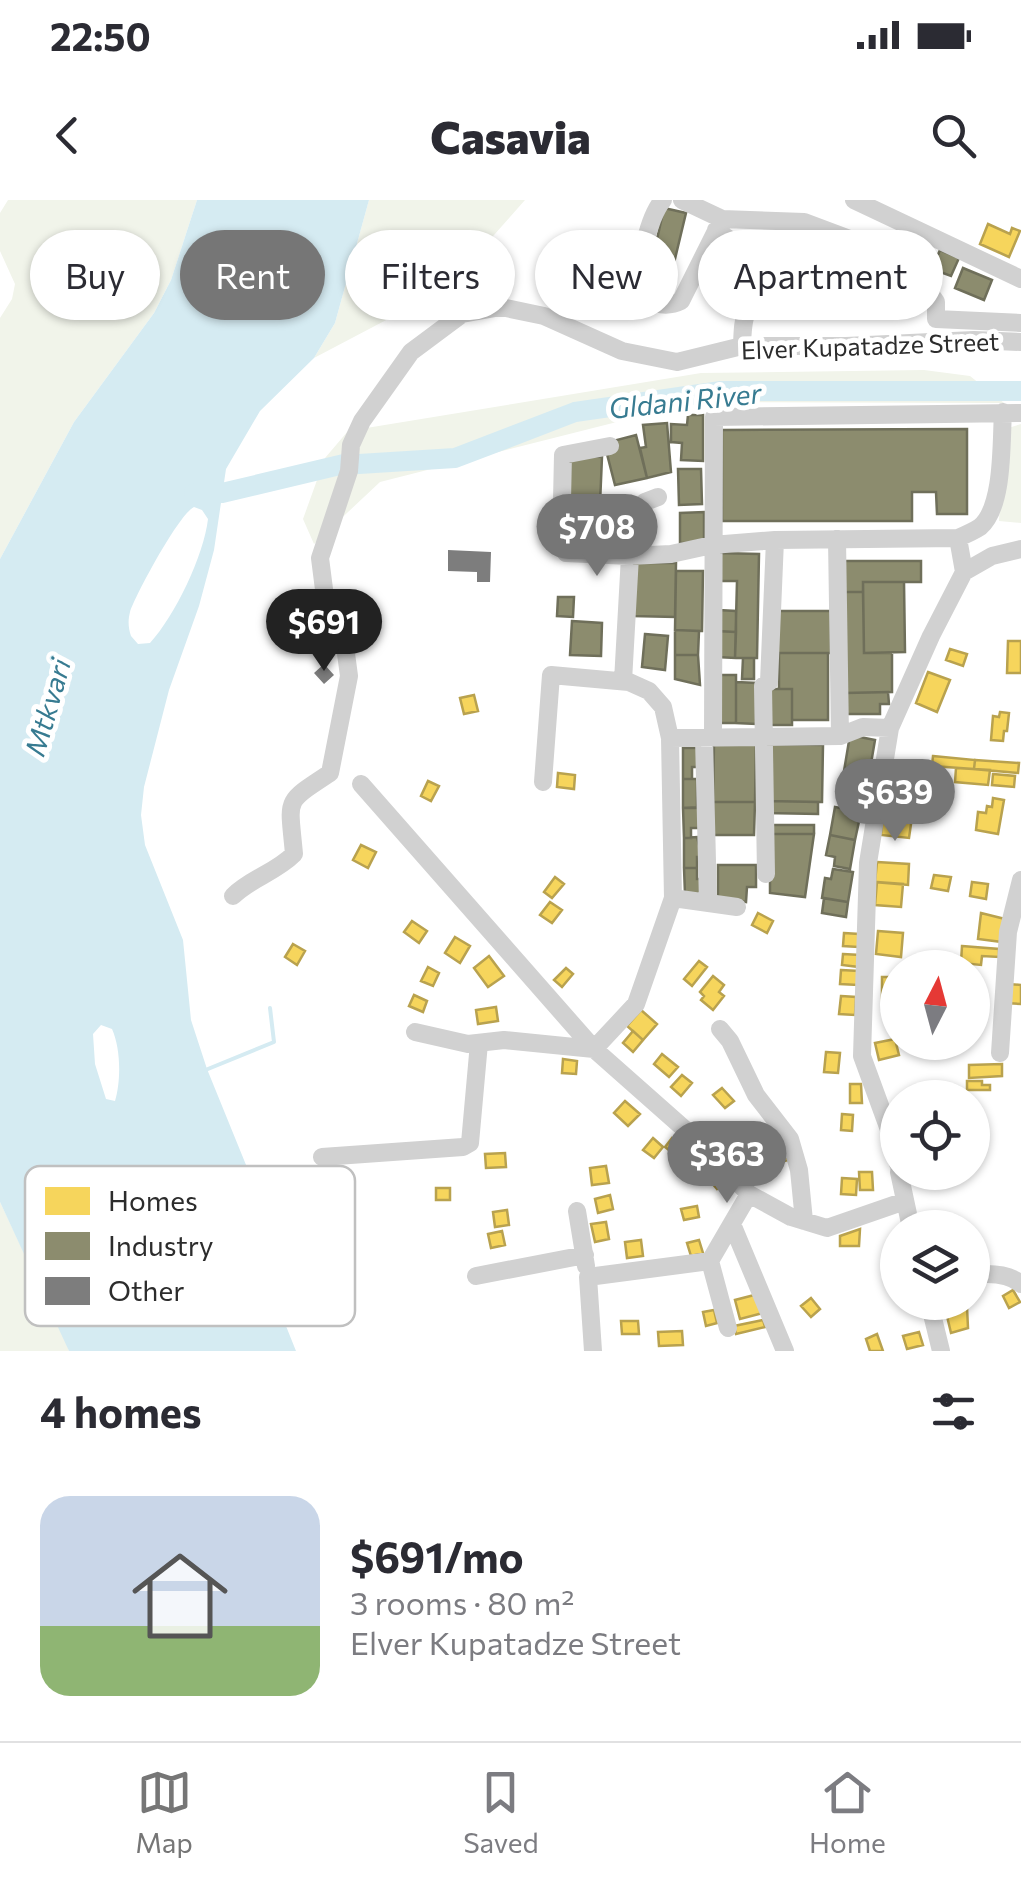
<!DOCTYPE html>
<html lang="en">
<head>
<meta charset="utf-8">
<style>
	:root { --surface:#fff; --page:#f2f2f3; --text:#2b2b33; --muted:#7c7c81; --line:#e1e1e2; --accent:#767676 }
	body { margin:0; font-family:Commissioner,sans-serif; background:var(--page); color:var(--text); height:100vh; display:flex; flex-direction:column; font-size:38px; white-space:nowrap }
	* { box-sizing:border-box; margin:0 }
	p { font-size:32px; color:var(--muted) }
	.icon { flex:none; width:55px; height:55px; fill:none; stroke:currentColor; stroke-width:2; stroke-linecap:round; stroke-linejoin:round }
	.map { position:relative; height:1151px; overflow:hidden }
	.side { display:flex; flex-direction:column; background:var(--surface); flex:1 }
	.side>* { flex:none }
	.top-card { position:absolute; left:30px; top:30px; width:962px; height:90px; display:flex; gap:20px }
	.needle { width:65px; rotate:6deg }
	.controls { position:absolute; left:880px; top:750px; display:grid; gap:20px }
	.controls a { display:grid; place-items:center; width:110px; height:110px; border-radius:50%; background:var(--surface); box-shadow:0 2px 8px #0004; font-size:50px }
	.price { position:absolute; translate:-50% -85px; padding:0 22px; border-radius:35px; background:var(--accent); color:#fff; font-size:32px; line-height:65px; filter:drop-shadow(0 2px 5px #0008) }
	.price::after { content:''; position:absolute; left:50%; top:60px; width:30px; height:22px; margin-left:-15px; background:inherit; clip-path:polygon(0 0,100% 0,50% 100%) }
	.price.current { background:#222; color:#fff }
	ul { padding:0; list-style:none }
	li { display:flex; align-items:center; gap:30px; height:250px; padding:0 40px }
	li+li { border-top:2px solid var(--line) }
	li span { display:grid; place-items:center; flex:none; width:280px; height:200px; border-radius:30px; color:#555 }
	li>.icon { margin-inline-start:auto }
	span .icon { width:120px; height:120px; fill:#fffc; stroke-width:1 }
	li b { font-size:42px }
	h2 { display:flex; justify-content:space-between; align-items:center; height:120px; padding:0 40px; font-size:42px }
	.tag { padding:0 35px; border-radius:45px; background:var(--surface); box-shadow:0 2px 8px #0004; font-size:35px; line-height:90px }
	.tag.current { background:var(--accent); color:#fff }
	.status { display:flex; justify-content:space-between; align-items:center; height:70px; padding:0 50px; background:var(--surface); direction:ltr }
	.status svg { height:28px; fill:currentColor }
	header { display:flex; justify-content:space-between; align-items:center; height:130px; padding:0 40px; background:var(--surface); font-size:45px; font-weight:800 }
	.dock { display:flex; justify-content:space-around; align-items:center; height:140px; border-top:2px solid var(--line); background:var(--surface); font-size:28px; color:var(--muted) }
	.dock a { display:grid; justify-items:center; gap:5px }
	.dock .current { color:var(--accent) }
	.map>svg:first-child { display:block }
	.green { fill:#f1f4ea }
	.water { fill:#d5ebf2; fill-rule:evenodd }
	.homes { fill:#f6d55c; stroke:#b9a24e; stroke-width:2.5 }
	.industry { fill:#8c8c6e; stroke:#6f6f5a; stroke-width:2.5 }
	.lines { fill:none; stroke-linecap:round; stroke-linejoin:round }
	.stream { stroke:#d5ebf2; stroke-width:4 }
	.river { stroke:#d5ebf2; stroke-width:20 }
	.building { fill:#7d7d7d }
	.minor { stroke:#d1d1d1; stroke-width:18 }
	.labels { text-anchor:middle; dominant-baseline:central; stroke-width:10; stroke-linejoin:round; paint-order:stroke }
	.street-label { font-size:25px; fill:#2c2c2c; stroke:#fff }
	.water-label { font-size:28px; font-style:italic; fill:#377b91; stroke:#fff }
	.key { fill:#fff; stroke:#c0c0c0; stroke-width:2.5 }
	.key-label { font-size:28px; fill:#2c2c2c }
</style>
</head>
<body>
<div class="status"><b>22:50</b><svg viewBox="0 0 49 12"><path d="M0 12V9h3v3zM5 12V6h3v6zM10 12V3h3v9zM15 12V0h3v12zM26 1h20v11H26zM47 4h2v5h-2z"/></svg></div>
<header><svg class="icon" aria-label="back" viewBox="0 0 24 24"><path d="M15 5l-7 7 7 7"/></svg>Casavia<svg class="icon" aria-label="search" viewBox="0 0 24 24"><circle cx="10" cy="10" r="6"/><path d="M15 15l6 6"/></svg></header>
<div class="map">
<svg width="1021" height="1151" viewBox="0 0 1021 1151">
	<rect width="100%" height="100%" fill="#fff"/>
	<!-- green -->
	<path class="green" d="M8 0H197L171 80 154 113 74 222 0 359V118L12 99 15 84 0 51V13Z
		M369 0H525L447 88 314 158 335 123Z
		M924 170 970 176 1004 203 696 202 380 282 314 344 303 319 325 258 348 231 701 173Z
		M1021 224V323L999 321 1005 229Z
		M0 1002 65 1139 69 1151H0Z"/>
	<!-- water -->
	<path class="water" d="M197 0H369L335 123 314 158 260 211 226 269 214 350 199 406 169 490 144 587 141 615 145 645 183 740 191 820 207 869 259 997 274 1096 296 1151H69L0 1002V359L74 222 154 113 171 80ZM194 307 202 310 208 319C204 355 175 416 150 443L138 444 131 436C128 427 128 420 130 412 136 394 179 314 194 307ZM101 825 112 829C121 849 121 881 115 901L106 899 95 864 93 834ZM179 976C205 984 228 1043 214 1067L201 1065C191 1046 167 999 171 979Z"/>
	<!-- homes -->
	<path class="homes" d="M988 24 1010 34 1012 28 1020 31 1009 57 980 44Z
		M1008 441H1021V473H1007Z
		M950 449 967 454 963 466 946 460Z
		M928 472 950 480 937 512 916 503Z
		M474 495 478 511 464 514 460 498Z
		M1000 512 1009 513 1007 531H1004L1003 541 991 540 993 516 999 517Z
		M933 556 975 560 974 569 932 566Z
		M975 560 1019 563 1018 573 974 569Z
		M956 568 990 570 988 585 955 582Z
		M558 573 575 575 574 589 557 587Z
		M993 574 1015 576 1014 587 992 585Z
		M428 581 439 586 431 601 421 596Z
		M993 598 1004 600 998 634 976 630 978 612 986 613 987 606 992 607Z
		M883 614 912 617 909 638 881 635Z
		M361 645 376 652 368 668 353 660Z
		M877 662 909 664 908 685 875 682Z
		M934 675 951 677 948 691 931 688Z
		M555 677 564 684 552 698 544 692Z
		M877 682 903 684 901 707 875 705Z
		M972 682 988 684 986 699 970 696Z
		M550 702 562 710 552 723 540 715Z
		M758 713 773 721 767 733 752 725Z
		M981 713 1005 719 1002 742 978 739Z
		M412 721 427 731 419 743 404 732Z
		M878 731 903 733 901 757 876 754Z
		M844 733 859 734 858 747 843 746Z
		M455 737 470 746 460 763 445 753Z
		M293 744 305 751 297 765 285 757Z
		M962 746 999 749V757L982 756 981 765 961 763Z
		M843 754 860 755 859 767 842 765Z
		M489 756 504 776 488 787 474 768Z
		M699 761 707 767 692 786 684 779Z
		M428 767 439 773 433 786 421 781Z
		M566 768 573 774 562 787 554 780Z
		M841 770 859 771 858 785 840 784Z
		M713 776 724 785 719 792 724 796 713 810 701 800 704 796 700 792Z
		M882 777H898V799L882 800Z
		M1008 784 1021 785V804L1006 803Z
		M414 795 427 801 423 812 409 806Z
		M841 796 856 797 855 815 839 814Z
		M496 807 498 821 478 824 476 810Z
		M641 810 657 824 643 840 627 826Z
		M633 831 643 840 633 852 623 843Z
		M895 839 899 855 879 860 875 843Z
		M826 852 840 853 838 873 824 872Z
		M662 854 678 867 669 877 654 864Z
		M563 859 577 861 576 874 562 873Z
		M1002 864V876L969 878V865Z
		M682 875 692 883 681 896 671 887Z
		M967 881H982V885H990V890H967Z
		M850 884H861L862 903H850Z
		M722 888 734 901 725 908 713 895Z
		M625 901 640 914 628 926 614 913Z
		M842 914 853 915 852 931 841 930Z
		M780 936 788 960 772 965 764 942Z
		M653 938 663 947 654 958 643 950Z
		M672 938 685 949 678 957 665 947Z
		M505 953 506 967 486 968 485 954Z
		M708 960 726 981 717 989 699 968Z
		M606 966 609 983 592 985 590 968Z
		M859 972H872L873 990H860Z
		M842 978 857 979 856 995 841 994Z
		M436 988H450V1000H436Z
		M610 995 613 1009 598 1013 595 999Z
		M697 1006 699 1017 684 1020 681 1009Z
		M507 1010 509 1025 495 1027 493 1012Z
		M606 1022 609 1039 595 1042 591 1024Z
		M860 1029 859 1046H840V1036Z
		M502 1031 505 1045 491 1048 488 1034Z
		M641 1040 643 1056 627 1058 625 1042Z
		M699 1040 703 1053 691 1056 687 1043Z
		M1013 1090 1020 1102 1009 1108 1003 1096Z
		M758 1094 763 1113 740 1119 735 1100Z
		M811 1098 820 1109 811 1117 801 1106Z
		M967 1107 968 1128 951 1133 946 1112Z
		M714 1110 717 1123 706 1126 703 1112Z
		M763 1120 765 1127 736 1134 734 1126Z
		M621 1121H638L639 1134H622Z
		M682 1131 683 1145 659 1146 658 1132Z
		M919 1132 923 1145 907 1149 903 1136Z
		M877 1134 883 1151H870L866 1139Z"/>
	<!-- industry -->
	<path class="industry" d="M664 8 686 13 668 88 647 84Z
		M779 30 796 31 794 53 778 51Z
		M802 33 819 34 816 64 805 63 806 57 800 56Z
		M940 50 959 58 951 76 932 69Z
		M963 68 992 80 984 100 955 88Z
		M688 215H703V261L681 260 682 243 671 242V224L687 225Z
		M667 223 671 272 647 278 640 248 646 247 643 225Z
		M967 229V314H937L936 292H912V321H722V230Z
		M636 235 647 278 615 285 607 254 613 241Z
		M570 255 602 257 600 304 568 303Z
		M678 269H701L702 304 679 305Z
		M568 303 611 305 610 343 566 341Z
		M704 312V343H680V313Z
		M717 353 759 354 757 458H735L737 381H716Z
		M844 361H921V382H863V392H845Z
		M634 363H676L675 417 633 416Z
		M676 371H703L702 431 675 430Z
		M863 382H904L905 452 864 453Z
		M845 392H863L864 453H892V492L846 493Z
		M558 397H574L573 417 557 416Z
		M718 410 736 411V432L717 431Z
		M777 411H831V453H777Z
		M572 421 602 423 601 456 570 455Z
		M675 430 699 431 698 455H675Z
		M715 431 736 432 735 458 717 457Z
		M645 434 668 436 665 470 642 467Z
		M779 453H828V520H792V489H779Z
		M675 455H698L700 485 675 479Z
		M743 458H754V479H742Z
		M716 475H736V523H716Z
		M736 482 757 483 756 524 736 523Z
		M769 489H792V525H769Z
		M888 492 889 504H880V514H846V493Z
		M850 535 875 540 868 581 843 577Z
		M714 542H756L755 602H713Z
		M768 544 823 545 822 602 767 601Z
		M683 548H700V567H692V579H683Z
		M843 577 868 581 864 605 839 600Z
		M683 579H697V608H683Z
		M767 601 818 602V614L766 613Z
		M713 602H755L754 635H713Z
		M701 607 702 628H691V638H684L683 608Z
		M835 607 861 612 855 640 830 635Z
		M770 625H814V634H770Z
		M770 634H814L805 697 770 693Z
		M830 635 855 640 850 669 834 666 835 657 826 655Z
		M697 637 702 657H697V668H684V638Z
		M718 665H756V687H747L746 702 718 697Z
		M684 668H697V679H702V694H685Z
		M833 669 853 672 848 702 822 698 825 678 831 679Z
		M824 698 848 702 846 717 822 713Z"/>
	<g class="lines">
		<!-- stream -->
		<path class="stream" d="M203 871 274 842 270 808"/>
		<!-- river -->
		<path class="river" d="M359 264 455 258 575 212 721 191H1021
			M194 293H222L344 264"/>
	</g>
	<!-- building -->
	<path class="building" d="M448 350 491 352 490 382H477V372L448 371Z
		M324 464 334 475 324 484 314 473Z"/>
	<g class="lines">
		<!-- minor -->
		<path class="minor" d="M663 0C648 17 634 76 642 98 655 104 667 108 681 101L722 19
			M682 0 722 19 804 22 868 46 920 79 936 102V119L1021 123
			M854 0 1021 79
			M716 30 770 68 775 76 772 90C744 110 743 112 742 146
			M610 246 563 255 561 346 566 353 630 356 671 354 712 345 775 340 958 338 964 372
			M958 338C965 335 974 331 980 327 1004 307 1001 242 1003 212
			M837 339 840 536
			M623 481 630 356 645 302 658 297
			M713 537 714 217 1021 213
			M670 538 840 536 863 527 890 528
			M704 538 708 703
			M543 582 551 475 629 482 649 491 663 507 670 538 673 698 636 804 594 849
			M361 584 594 849 698 941 749 994 791 1017 827 1028 905 1001
			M766 674 763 486 769 482 775 340
			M233 696C251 678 275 673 294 654 289 597 283 604 330 573L349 476 345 446 326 405 320 358 349 271 351 245 362 221 411 152 462 114 501 107 544 116 622 151 677 162 742 146H846L974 140 1021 142
			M673 698 737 707
			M720 829 730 841 756 895 790 939 799 970 804 1021
			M415 832 468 844 504 840 594 849
			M1000 853 1008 732 1021 680
			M322 957 463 947 470 943 479 843
			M898 964 892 938 862 856 868 663 890 528 931 436 964 372 992 356 1021 349
			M899 972 911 1028
			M577 1011 586 1066
			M732 1024 785 1151
			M710 1061 728 1128
			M972 1075C989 1073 1008 1073 1021 1084
			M476 1076 585 1055
			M929 1102 941 1151
			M593 1151 588 1077 710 1061 749 994"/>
	</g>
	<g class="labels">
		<!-- street labels -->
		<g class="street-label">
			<text transform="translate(870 145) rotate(-2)">Elver Kupatadze Street</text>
		</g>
		<!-- water labels -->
		<g class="water-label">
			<text transform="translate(685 200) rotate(-6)">Gldani River</text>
			<text transform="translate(47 507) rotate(-74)">Mtkvari</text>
		</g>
	</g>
	<!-- legend -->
	<rect x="25" y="966" width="330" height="160" rx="15" class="key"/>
	<rect x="45" y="987" width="45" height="28" fill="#f6d55c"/>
	<rect x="45" y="1032" width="45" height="28" fill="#8c8c6e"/>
	<rect x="45" y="1077" width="45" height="28" fill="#7d7d7d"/>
	<g class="key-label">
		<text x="108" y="1011">Homes</text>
		<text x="108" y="1056">Industry</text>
		<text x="108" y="1101">Other</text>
	</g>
</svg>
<div class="controls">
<a><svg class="needle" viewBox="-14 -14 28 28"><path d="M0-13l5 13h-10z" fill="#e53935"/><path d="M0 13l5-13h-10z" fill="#7c7c81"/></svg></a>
<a><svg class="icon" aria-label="locate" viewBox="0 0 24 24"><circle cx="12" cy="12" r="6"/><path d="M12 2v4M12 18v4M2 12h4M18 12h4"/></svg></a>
<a><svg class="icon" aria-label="layers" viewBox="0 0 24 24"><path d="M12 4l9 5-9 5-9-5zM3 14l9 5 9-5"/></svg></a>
</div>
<b class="price" style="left:597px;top:379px">$708</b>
<b class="price current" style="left:324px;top:474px">$691</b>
<b class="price" style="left:895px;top:644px">$639</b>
<b class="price" style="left:727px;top:1006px">$363</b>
<div class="top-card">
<a class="tag">Buy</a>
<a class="tag current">Rent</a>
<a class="tag">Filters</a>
<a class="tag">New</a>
<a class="tag">Apartment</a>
</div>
</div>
<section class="side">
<h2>4 homes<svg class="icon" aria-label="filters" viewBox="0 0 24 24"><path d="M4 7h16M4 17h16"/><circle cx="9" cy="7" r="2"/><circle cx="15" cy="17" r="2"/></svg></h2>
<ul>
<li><span style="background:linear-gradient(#c9d6e8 65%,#8fb573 0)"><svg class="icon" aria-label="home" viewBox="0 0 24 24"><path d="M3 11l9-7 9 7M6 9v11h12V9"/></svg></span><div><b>$691/mo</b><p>3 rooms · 80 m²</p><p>Elver Kupatadze Street</p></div></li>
</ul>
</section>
<nav class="dock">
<a class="current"><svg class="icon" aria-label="map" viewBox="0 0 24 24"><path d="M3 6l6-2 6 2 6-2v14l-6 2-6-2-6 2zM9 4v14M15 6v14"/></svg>Map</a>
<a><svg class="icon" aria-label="saved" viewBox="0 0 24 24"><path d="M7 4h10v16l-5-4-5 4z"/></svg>Saved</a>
<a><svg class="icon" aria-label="home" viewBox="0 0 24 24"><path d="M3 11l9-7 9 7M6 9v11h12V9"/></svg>Home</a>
</nav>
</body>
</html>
